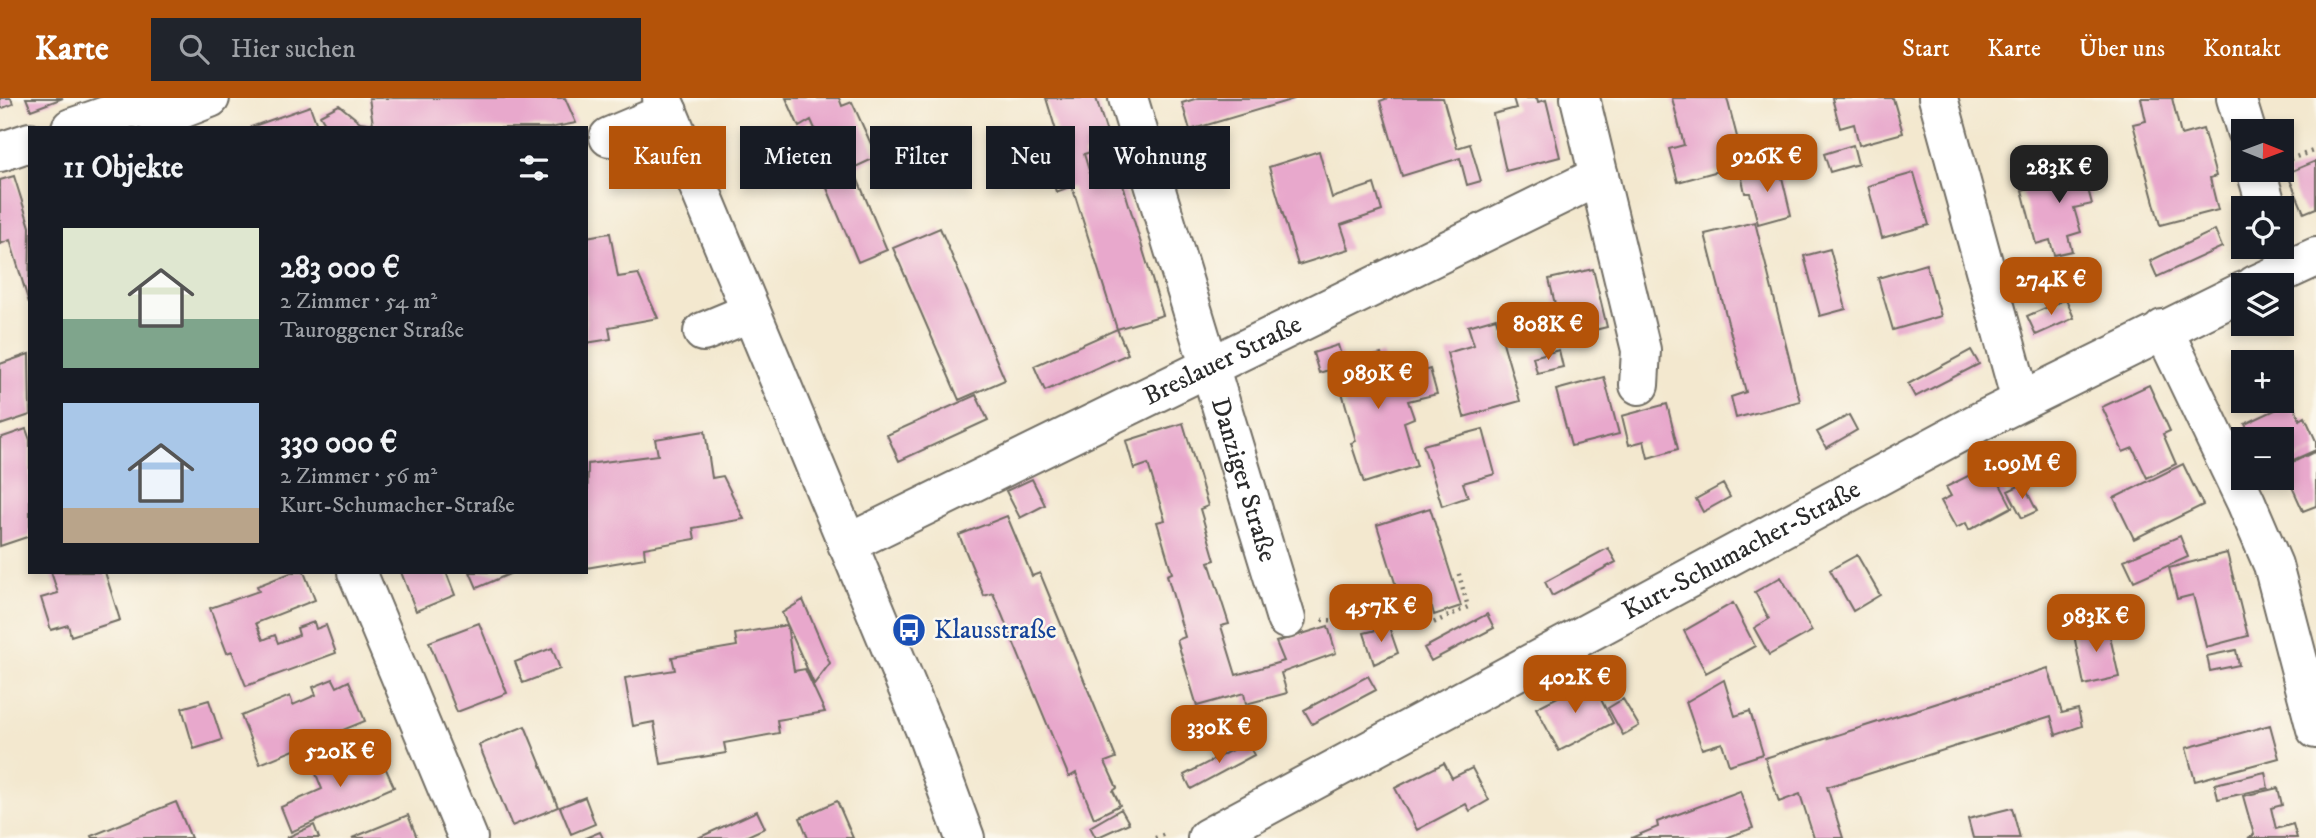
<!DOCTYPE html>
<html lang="de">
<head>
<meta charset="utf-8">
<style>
	:root { --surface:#171b24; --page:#20242c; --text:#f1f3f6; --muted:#9ea1a6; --accent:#b45309 }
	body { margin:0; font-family:"IM FELL DW Pica",serif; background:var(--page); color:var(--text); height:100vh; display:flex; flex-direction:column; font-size:26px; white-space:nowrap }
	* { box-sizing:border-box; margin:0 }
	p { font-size:23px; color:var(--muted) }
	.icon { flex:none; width:38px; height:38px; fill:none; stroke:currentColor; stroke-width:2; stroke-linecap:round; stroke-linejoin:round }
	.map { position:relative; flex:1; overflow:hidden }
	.details { position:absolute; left:28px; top:28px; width:560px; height:448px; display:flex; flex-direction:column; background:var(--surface); border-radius:0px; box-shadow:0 4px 10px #0003 }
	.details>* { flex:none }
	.guide { position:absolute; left:609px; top:28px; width:665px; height:63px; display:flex; gap:14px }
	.needle { width:46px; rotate:91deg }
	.controls { position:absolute; left:2231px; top:21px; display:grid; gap:14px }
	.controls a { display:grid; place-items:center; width:63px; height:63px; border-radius:0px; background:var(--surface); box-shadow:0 4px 10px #0003; font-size:35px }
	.price { position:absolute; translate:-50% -60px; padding:0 16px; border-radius:14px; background:var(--accent); color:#fff; font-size:23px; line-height:46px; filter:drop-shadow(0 2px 4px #0008) }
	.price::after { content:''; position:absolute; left:50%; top:42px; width:21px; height:16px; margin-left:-10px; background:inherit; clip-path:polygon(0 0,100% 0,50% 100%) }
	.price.selected { background:#222; color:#fff }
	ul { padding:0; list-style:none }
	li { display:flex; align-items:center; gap:21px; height:175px; padding:0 35px }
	li span { display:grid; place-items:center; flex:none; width:196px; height:140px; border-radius:0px; color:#555 }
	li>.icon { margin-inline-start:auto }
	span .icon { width:84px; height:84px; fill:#fffc; stroke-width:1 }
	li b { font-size:30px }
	h2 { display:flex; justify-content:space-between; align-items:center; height:84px; padding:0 35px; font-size:30px }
	.pill { padding:0 24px; border-radius:0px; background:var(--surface); box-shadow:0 4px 10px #0003; font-size:24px; line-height:63px }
	.pill.selected { background:var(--accent); color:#fff }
	header { display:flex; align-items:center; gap:42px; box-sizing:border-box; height:98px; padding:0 35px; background:var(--accent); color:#fff }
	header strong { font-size:33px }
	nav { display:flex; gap:38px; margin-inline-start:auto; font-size:24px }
	.search { width:490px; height:63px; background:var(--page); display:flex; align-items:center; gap:18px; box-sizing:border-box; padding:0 24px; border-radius:0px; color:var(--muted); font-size:26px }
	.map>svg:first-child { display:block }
	.building { fill:#e8a8cc }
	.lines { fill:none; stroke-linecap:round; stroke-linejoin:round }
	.minor-casing { stroke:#716d64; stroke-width:42 }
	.path { stroke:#716d64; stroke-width:4.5; stroke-dasharray:2 5; stroke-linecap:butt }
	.minor { stroke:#fff; stroke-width:38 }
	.labels { text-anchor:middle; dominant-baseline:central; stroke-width:5; stroke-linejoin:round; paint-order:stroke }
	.street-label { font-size:26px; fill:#2b2b2b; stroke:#fbf7ec }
	.transit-label { font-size:26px; fill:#164399; stroke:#fbf7ec; text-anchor:start }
</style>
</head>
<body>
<header>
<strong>Karte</strong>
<div class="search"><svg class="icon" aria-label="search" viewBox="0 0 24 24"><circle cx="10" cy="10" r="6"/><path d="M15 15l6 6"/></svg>Hier suchen</div>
<nav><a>Start</a><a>Karte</a><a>Über uns</a><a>Kontakt</a></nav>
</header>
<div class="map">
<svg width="2316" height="740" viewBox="0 0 2316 740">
	<rect width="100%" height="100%" fill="#fbf7ec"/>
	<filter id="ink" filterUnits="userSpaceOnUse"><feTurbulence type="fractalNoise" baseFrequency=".0143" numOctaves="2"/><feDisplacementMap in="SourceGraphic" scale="14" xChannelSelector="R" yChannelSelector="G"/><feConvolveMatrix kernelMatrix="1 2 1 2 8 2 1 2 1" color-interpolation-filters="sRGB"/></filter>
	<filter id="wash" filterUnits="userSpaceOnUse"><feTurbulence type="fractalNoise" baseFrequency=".00686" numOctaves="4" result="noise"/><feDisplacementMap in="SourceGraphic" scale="28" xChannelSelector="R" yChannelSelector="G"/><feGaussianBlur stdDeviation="1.57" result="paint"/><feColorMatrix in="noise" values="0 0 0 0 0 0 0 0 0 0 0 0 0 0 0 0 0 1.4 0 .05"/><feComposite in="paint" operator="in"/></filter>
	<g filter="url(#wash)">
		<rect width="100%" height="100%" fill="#f3e8cf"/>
		<g id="blocks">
			<!-- building -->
			<path class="building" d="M0 0H11L13 6 0 11Z
				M26 0H63L31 12Z
				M369 0H565L576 25 550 30H328L320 17 339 7 360 24 373 26Z
				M786 0H839L842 8 852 4 877 59 853 70 887 152 858 164 824 83 835 78 823 49 811 22 799 29Z
				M1046 0H1096L1111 48 1084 56 1092 82 1119 74 1163 217 1117 231 1072 88 1056 94 1048 67 1065 62Z
				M1198 0H1294V1L1190 32 1182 5Z
				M1388 0H1443L1457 50 1470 46 1481 83 1467 87 1460 60 1402 78 1380 3Z
				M1513 0H1537L1538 4 1546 2 1560 59 1506 73 1493 16 1516 10Z
				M1672 0H1727L1744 66 1678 84 1669 51 1684 47Z
				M1832 0H1893L1903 35 1859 47 1854 26 1840 30Z
				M2141 0H2172L2181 37 2203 31 2216 78 2210 80 2218 112 2160 127 2133 26 2146 23Z
				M310 8 318 30H252L251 29Z
				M1853 47 1858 66 1830 74 1824 56Z
				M2077 50 2092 106 2074 110 2081 134 2068 138 2072 153 2054 157 2050 142 2036 146 2022 92 2066 80 2059 55Z
				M1319 53 1332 100 1374 86 1382 113 1341 127 1349 151 1298 167 1269 69Z
				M2316 63V110L2304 115 2287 75Z
				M1779 67 1791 117 1758 126 1750 95H1745L1741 76Z
				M1914 75 1929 127 1882 140 1868 88Z
				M14 78 30 129 29 205 10 142 0 146V82Z
				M1755 124 1800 303 1736 320 1731 299 1746 294 1705 136Z
				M940 130 1005 282 959 302 893 150Z
				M2215 132 2222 149 2157 179 2150 163Z
				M610 135 618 179 638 176 658 220 609 229 611 241 586 245V139Z
				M1830 151 1846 211 1820 218 1804 158Z
				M1926 166 1941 218 1893 232 1878 180Z
				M1593 171 1607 229 1563 240 1549 181Z
				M2066 201 2074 220 2036 237 2027 218Z
				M1496 220 1520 303 1464 319 1447 255 1474 247 1468 228Z
				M1117 231 1128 256 1045 293 1034 268Z
				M1338 247 1344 267 1381 256 1390 283 1430 271 1437 296 1408 303 1414 320 1404 324 1417 368 1364 385 1351 345 1356 343 1335 270 1319 275 1313 255Z
				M1559 252 1563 269 1537 275 1533 259Z
				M1971 252 1979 266 1915 299 1908 286Z
				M29 256 30 317 0 327V266Z
				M1604 279 1619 336 1571 348 1556 292Z
				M2149 287 2170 333 2163 336 2176 366 2147 380 2133 350 2123 354 2102 309Z
				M976 297 988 322 899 363 887 337Z
				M2292 304 2300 322 2305 319 2316 343V352L2282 367V341H2252L2245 326Z
				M1667 306 1678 351 1648 360 1644 343 1629 347 1622 318Z
				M1849 317 1857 332 1826 350 1817 334Z
				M1183 325 1208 408 1200 411 1215 462 1209 464 1229 526 1221 528 1236 577 1284 563 1276 544 1328 528 1336 555 1281 575 1287 595 1246 606 1244 595 1197 608 1177 542 1185 539 1167 477 1172 475 1157 424 1165 422 1148 366 1134 371 1126 343Z
				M26 331 30 342V438L0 448V340Z
				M1483 331 1495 376 1463 385 1468 399 1442 408 1423 347Z
				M705 333 712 380 723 378 744 421 693 430 695 441 644 450 645 460 586 470 588 366 658 357 655 341Z
				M2316 353V408L2303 413 2283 369Z
				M2183 366 2203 407 2134 441 2114 400Z
				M1990 367 2012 409 1969 432 1966 425 1956 430 1941 403 1951 398 1946 389Z
				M1032 381 1045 407 1020 420 1006 393Z
				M1723 386 1730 399 1703 414 1696 401Z
				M2023 386 2037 413 2022 420 2008 393Z
				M1430 410 1461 508 1434 517 1432 509 1405 517 1377 427Z
				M1007 418 1032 478 1040 475 1116 660 1105 664 1117 690 1113 693 1120 707 1094 720 1076 675 1069 679 993 495 984 498 959 437Z
				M2180 438 2188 459 2134 483 2124 462Z
				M1608 450 1616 464 1552 498 1545 484Z
				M2227 455 2248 538 2206 549 2193 497 2177 501 2169 470Z
				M1857 457 1880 497 1853 513 1830 472Z
				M51 474H105L120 522 71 538 68 527 51 532 41 500 58 495Z
				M293 474H304L315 502 256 525 263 542 275 537 278 545 299 537 297 530 314 524 316 531 326 527 336 555 246 588 232 553 227 555 210 510 259 493 257 488Z
				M401 474H446L455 497 416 513Z
				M470 474H514L477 490Z
				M1781 479 1812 533 1769 557 1754 530 1769 521 1755 494Z
				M803 502 830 565 814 586 782 515Z
				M1733 505 1755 548 1706 575 1684 533Z
				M1487 516 1494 530 1431 563 1424 550Z
				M479 525 507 595 457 614 429 544Z
				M2107 525 2119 579 2084 587 2073 532Z
				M787 527 794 573 805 571 825 614 777 622 779 635 724 645 726 655 661 666 654 624 633 628 625 580 675 572 672 559 737 548 735 536Z
				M1389 529 1398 555 1374 566 1364 535Z
				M552 550 560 571 523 585 515 564Z
				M2236 552 2239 567 2210 573 2207 558Z
				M2048 570 2062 615 2078 611 2082 628 2056 637 2051 618 1827 689 1843 740H1814L1800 696 1779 704 1765 660Z
				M1368 578 1376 592 1312 626 1304 612Z
				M333 581 337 589 349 583 365 623 260 666 241 618 290 598 293 607 316 597 313 589Z
				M1591 582 1613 625 1559 653 1536 610Z
				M1724 582 1735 618 1750 613 1763 656 1729 667 1722 645 1702 651 1686 604Z
				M1623 601 1639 628 1623 637 1608 610Z
				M209 602 222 642 194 651 182 610Z
				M2270 627 2279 660 2195 683 2186 650Z
				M525 628 558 709 512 728 479 647Z
				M1247 644 1254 657 1191 691 1184 677Z
				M355 651 358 659 377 651 394 689 291 734 281 709 322 691 316 676 344 664 341 657Z
				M1444 665 1452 680 1472 670 1489 702 1470 713 1466 706 1417 732 1395 690Z
				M2265 674 2268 690 2218 701 2215 686Z
				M2278 690 2282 707 2271 710 2276 731 2293 726 2297 740H2248L2254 737 2243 698Z
				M1740 693 1753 730 1726 740H1631L1658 729 1657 724Z
				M585 699 595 726 571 736 560 709Z
				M837 703 853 740H808L800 720Z
				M176 704 191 740H92L91 738Z
				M2012 710 2020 740H1973L1968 721Z
				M1121 711 1129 725 1096 740 1090 729Z
				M757 713 765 730 743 740H698Z
				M408 717 417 740H352Z
				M314 727 319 740H286Z
				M600 734 603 740H585Z"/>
		</g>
	</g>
	<g filter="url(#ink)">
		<use href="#blocks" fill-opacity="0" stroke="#716d64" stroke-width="2"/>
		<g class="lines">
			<!-- minor casing -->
			<g class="minor-casing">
				<g id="minor">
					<path d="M662 0 926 634 965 740"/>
					<path id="s1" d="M1128 0 1286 521"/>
					<path d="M1580 0 1641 252 1639 287"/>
					<path d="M1938 0 2021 303"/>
					<path d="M2236 0 2246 33"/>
					<path d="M71 30 132 9 166 17 210 0"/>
					<path d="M609 39 668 14"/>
					<path d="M0 54 30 44"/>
					<path d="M2256 72 2267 110"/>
					<path d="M2255 187 2316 159"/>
					<path d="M2163 231 2246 404 2273 467 2316 631"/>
					<path d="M703 234 751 214"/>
					<path id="s2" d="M847 446 1599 78"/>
					<path d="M357 474 468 740"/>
					<path id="s3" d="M1207 740 1979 324 2244 193"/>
				</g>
			</g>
			<!-- path -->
			<path class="path" d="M2290 61 2316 52
				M1322 522 1433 525 1468 509 1458 473
				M1155 740 1168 735"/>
			<!-- minor -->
			<use href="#minor" class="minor"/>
		</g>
	</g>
	<!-- icons -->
	<defs>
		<g id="bus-disc" transform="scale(1.75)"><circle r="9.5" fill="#1a4fb4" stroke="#fbf7ec"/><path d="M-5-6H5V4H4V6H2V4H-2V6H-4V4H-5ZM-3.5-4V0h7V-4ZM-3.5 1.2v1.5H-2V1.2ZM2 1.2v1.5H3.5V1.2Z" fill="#fff"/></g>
	</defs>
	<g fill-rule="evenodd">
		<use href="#bus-disc" x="909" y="532"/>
	</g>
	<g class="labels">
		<!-- street labels -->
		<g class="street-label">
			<text stroke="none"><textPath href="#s2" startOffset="418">Breslauer Straße</textPath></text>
			<text stroke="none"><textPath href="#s1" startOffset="399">Danziger Straße</textPath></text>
			<text stroke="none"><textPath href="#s3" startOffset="607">Kurt-Schumacher-Straße</textPath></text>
		</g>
		<!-- transit labels -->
		<g class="transit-label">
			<text x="934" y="532">Klausstraße</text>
		</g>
	</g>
</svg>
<div class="controls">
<a><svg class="needle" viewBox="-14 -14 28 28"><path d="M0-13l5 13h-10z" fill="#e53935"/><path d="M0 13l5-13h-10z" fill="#9ea1a6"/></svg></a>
<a><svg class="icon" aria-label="locate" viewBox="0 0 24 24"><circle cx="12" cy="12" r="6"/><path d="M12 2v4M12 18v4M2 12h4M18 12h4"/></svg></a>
<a><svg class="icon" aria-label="layers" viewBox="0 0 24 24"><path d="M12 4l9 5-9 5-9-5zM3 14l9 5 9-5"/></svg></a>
<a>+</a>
<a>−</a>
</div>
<b class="price" style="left:1767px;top:96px">926K €</b>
<b class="price selected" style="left:2059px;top:107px">283K €</b>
<b class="price" style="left:2051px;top:219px">274K €</b>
<b class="price" style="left:1548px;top:264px">808K €</b>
<b class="price" style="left:1378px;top:313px">989K €</b>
<b class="price" style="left:2022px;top:403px">1.09M €</b>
<b class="price" style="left:1381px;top:546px">457K €</b>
<b class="price" style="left:2096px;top:556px">983K €</b>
<b class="price" style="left:1575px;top:617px">402K €</b>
<b class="price" style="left:1219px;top:667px">330K €</b>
<b class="price" style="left:340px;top:691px">520K €</b>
<div class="guide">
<a class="pill selected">Kaufen</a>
<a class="pill">Mieten</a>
<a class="pill">Filter</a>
<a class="pill">Neu</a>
<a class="pill">Wohnung</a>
</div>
<section class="details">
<h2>11 Objekte<svg class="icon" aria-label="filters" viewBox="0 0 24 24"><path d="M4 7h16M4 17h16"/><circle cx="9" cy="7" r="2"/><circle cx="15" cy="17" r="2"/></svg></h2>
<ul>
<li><span style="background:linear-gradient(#dfe7d0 65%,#7fa58c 0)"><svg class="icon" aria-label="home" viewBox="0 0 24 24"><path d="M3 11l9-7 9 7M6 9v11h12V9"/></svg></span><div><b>283 000 €</b><p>2 Zimmer · 54 m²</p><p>Tauroggener Straße</p></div></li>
<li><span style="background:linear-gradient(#a9c7e8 75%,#b9a48a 0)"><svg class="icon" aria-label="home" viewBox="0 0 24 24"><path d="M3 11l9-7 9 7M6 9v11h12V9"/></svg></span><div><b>330 000 €</b><p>2 Zimmer · 56 m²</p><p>Kurt-Schumacher-Straße</p></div></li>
</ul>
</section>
</div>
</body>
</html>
